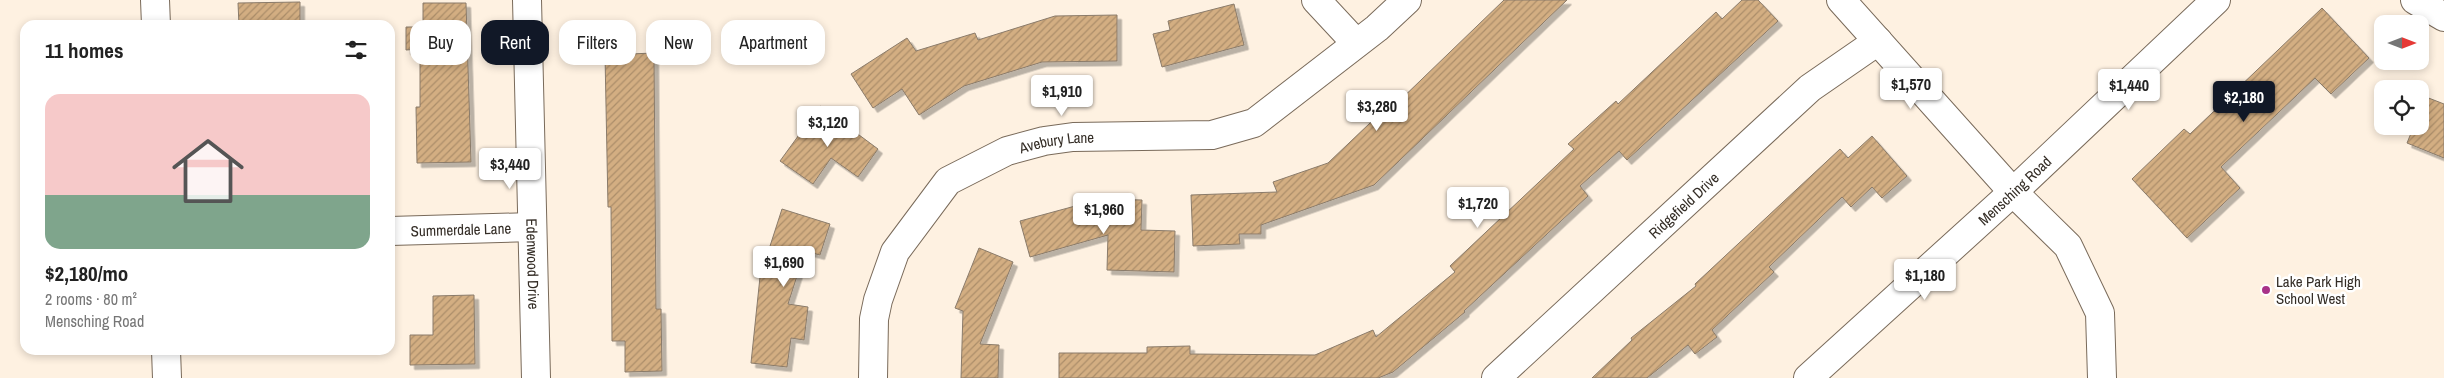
<!DOCTYPE html>
<html lang="en">
<head>
<meta charset="utf-8">
<style>
	:root { --surface:#fff; --page:#f6f6f6; --text:#222; --muted:#767676; --line:#e0e0e0; --accent:#111827 }
	body { margin:0; font-family:"Archivo Narrow",sans-serif; background:var(--page); color:var(--text); height:100vh; display:flex; flex-direction:column; font-size:19px; white-space:nowrap }
	* { box-sizing:border-box; margin:0 }
	p { font-size:16px; color:var(--muted) }
	.icon { flex:none; width:28px; height:28px; fill:none; stroke:currentColor; stroke-width:2; stroke-linecap:round; stroke-linejoin:round }
	.map { position:relative; flex:1; overflow:hidden }
	.details { position:absolute; left:20px; top:20px; width:375px; height:335px; display:flex; flex-direction:column; background:var(--surface); border-radius:15px; box-shadow:0 2px 8px #0003 }
	.details>* { flex:none }
	.top-card { position:absolute; left:410px; top:20px; width:475px; height:45px; display:flex; gap:10px }
	.needle { width:32px; rotate:90deg }
	.tools { position:absolute; left:2374px; top:15px; display:grid; gap:10px }
	.tools a { display:grid; place-items:center; width:55px; height:55px; border-radius:10px; background:var(--surface); box-shadow:0 2px 8px #0003; font-size:25px }
	.price { position:absolute; translate:-50% -42px; padding:0 11px; border-radius:5px; background:#fff; color:#222; font-size:16px; line-height:32px; filter:drop-shadow(0 1px 2px #0008) }
	.price::after { content:''; position:absolute; left:50%; top:30px; width:15px; height:11px; margin-left:-8px; background:inherit; clip-path:polygon(0 0,100% 0,50% 100%) }
	.price.active { background:var(--accent); color:#fff }
	ul { padding:0; list-style:none }
	li { display:grid; align-content:center; gap:10px; height:265px; padding:0 25px }
	li+li { border-top:1px solid var(--line) }
	li span { display:grid; place-items:center; height:155px; border-radius:15px; color:#555 }
	li>.icon { margin-inline-start:auto }
	span .icon { width:90px; height:90px; fill:#fffc; stroke-width:1 }
	li b { font-size:21px }
	h2 { display:flex; justify-content:space-between; align-items:center; height:60px; padding:0 25px; font-size:21px }
	.tag { padding:0 18px; border-radius:15px; background:var(--surface); box-shadow:0 2px 8px #0003; font-size:18px; line-height:45px }
	.tag.active { background:var(--accent); color:#fff }
	.map>svg:first-child { display:block }
	.building { fill:url(#building-hatch); stroke:#8a7b6a; filter:url(#shadow) }
	.lines { fill:none; stroke-linecap:round; stroke-linejoin:round }
	.minor-casing { stroke:#796a5a; stroke-width:30 }
	.tertiary-casing { stroke:#796a5a; stroke-width:30 }
	.minor { stroke:#fff; stroke-width:28 }
	.tertiary { stroke:#fff; stroke-width:28 }
	.poi-dot { fill:#a83289; stroke:#fff; stroke-width:2 }
	.labels { text-anchor:middle; dominant-baseline:central; stroke-width:5; stroke-linejoin:round; paint-order:stroke }
	.street-label { font-size:15px; fill:#342d26; stroke:#fff }
	.poi-label { font-size:15px; fill:#342d26; stroke:#fff; text-anchor:start }
</style>
</head>
<body>
<div class="map">
<svg width="2444" height="378" viewBox="0 0 2444 378">
	<defs>
		<pattern id="building-hatch" width="6" height="6" patternUnits="userSpaceOnUse" patternTransform="scale(1.25)"><rect width="6" height="6" fill="#d3ae82"/><path d="M-1 1l2-2M0 6l6-6M5 7l2-2" fill="none" stroke="#ac8e6a"/></pattern>
		<filter id="shadow"><feDropShadow dx="4.5" dy="4.5" stdDeviation="0" flood-color="#0004"/></filter>
	</defs>
	<rect width="100%" height="100%" fill="#fef1e1"/>
	<!-- building -->
	<path class="building" d="M1504 0H1567L1374 185 1261 225V234H1239L1240 244 1193 246 1191 195 1277 192 1273 182 1328 163 1391 103 1394 106Z
		M1742 0H1758L1778 21 1627 160 1619 151 1580 186 1588 196 1464 311 1465 312 1393 372 1378 378H1059V353H1147V347L1190 346V354L1315 355 1373 330 1376 337 1455 272 1450 266 1574 149 1568 144 1616 101 1618 104 1716 12 1722 19Z
		M300 2V25H239L238 3Z
		M423 3H466L471 162 417 163 416 107H420V49L406 50V27H423Z
		M1234 4 1244 45 1162 67 1153 34 1170 30 1168 21Z
		M2322 8 2369 58 2331 94 2315 78 2221 167 2240 188 2187 238 2132 179 2184 129 2190 134Z
		M1117 15V61L1042 62 964 86 919 115 902 89 873 108 851 74 907 38 916 51 975 33 978 40 1055 16Z
		M654 53 656 309H661L662 371 625 372V341H612L611 207H608L605 55Z
		M2426 97 2444 104V158L2407 143 2414 126H2420V111Z
		M820 106 878 149 858 177 831 158 813 184 780 161Z
		M1872 136 1907 176 1882 198 1872 187 1851 207 1842 197 1769 267 1774 272 1712 330 1717 337 1695 354 1688 345 1647 378H1592L1632 340 1631 338 1696 286 1695 284 1840 149 1848 158Z
		M1101 199 1142 200 1141 230 1175 231 1174 272 1107 270 1108 235 1030 257 1020 221Z
		M782 209 830 224 820 255 805 251 788 304 808 307 804 340 791 338 787 367 751 363 760 277Z
		M979 248 1013 262 980 344 999 345 998 378H961L963 311 955 308Z
		M474 295 475 364 410 365V335H433V296Z"/>
	<g class="lines">
		<!-- minor casing -->
		<g class="minor-casing">
			<g id="minor">
				<path d="M155 0 156 25"/>
				<path id="s1" d="M527 0 536 378"/>
				<path d="M1316 0 1356 43"/>
				<path d="M2415 0 2444 17"/>
				<path id="s2" d="M390 231 532 227"/>
				<path d="M166 350 167 378"/>
				<path id="s3" d="M873 378 874 319 878 300 895 252 948 181 1007 151 1044 141 1073 137 1212 135 1254 123 1377 28 1407 0"/>
				<path id="s4" d="M1496 378 1810 88 1878 41"/>
			</g>
		</g>
		<!-- tertiary casing -->
		<g class="tertiary-casing">
			<g id="tertiary">
				<path d="M1841 0 2013 192 2068 246 2100 313 2102 378"/>
				<path id="s5" d="M1808 378 2013 192 2216 0"/>
			</g>
		</g>
		<!-- minor -->
		<use href="#minor" class="minor"/>
		<!-- tertiary -->
		<use href="#tertiary" class="tertiary"/>
	</g>
	<!-- markers -->
	<circle class="poi-dot" cx="2266" cy="290" r="5"/>
	<g class="labels">
		<!-- street labels -->
		<g class="street-label">
			<text stroke="none"><textPath href="#s3" startOffset="335">Avebury Lane</textPath></text>
			<text stroke="none"><textPath href="#s5" startOffset="279">Mensching Road</textPath></text>
			<text stroke="none"><textPath href="#s4" startOffset="255">Ridgefield Drive</textPath></text>
			<text stroke="none"><textPath href="#s2" startOffset="71">Summerdale Lane</textPath></text>
			<text stroke="none"><textPath href="#s1" startOffset="264">Edenwood Drive</textPath></text>
		</g>
		<!-- poi labels -->
		<g class="poi-label">
			<text x="2276" y="281">Lake Park High<tspan x="2276" dy="17">School West</tspan></text>
		</g>
	</g>
</svg>
<div class="tools">
<a><svg class="needle" viewBox="-14 -14 28 28"><path d="M0-13l5 13h-10z" fill="#e53935"/><path d="M0 13l5-13h-10z" fill="#767676"/></svg></a>
<a><svg class="icon" aria-label="locate" viewBox="0 0 24 24"><circle cx="12" cy="12" r="6"/><path d="M12 2v4M12 18v4M2 12h4M18 12h4"/></svg></a>
</div>
<b class="price" style="left:1911px;top:110px">$1,570</b>
<b class="price" style="left:2129px;top:111px">$1,440</b>
<b class="price" style="left:1062px;top:117px">$1,910</b>
<b class="price active" style="left:2244px;top:123px">$2,180</b>
<b class="price" style="left:1377px;top:132px">$3,280</b>
<b class="price" style="left:828px;top:148px">$3,120</b>
<b class="price" style="left:510px;top:190px">$3,440</b>
<b class="price" style="left:1478px;top:229px">$1,720</b>
<b class="price" style="left:1104px;top:235px">$1,960</b>
<b class="price" style="left:784px;top:288px">$1,690</b>
<b class="price" style="left:1925px;top:301px">$1,180</b>
<div class="top-card">
<a class="tag">Buy</a>
<a class="tag active">Rent</a>
<a class="tag">Filters</a>
<a class="tag">New</a>
<a class="tag">Apartment</a>
</div>
<section class="details">
<h2>11 homes<svg class="icon" aria-label="filters" viewBox="0 0 24 24"><path d="M4 7h16M4 17h16"/><circle cx="9" cy="7" r="2"/><circle cx="15" cy="17" r="2"/></svg></h2>
<ul>
<li><span style="background:linear-gradient(#f6c9c9 65%,#7fa58c 0)"><svg class="icon" aria-label="home" viewBox="0 0 24 24"><path d="M3 11l9-7 9 7M6 9v11h12V9"/></svg></span><div><b>$2,180/mo</b><p>2 rooms · 80 m²</p><p>Mensching Road</p></div></li>
</ul>
</section>
</div>
</body>
</html>
